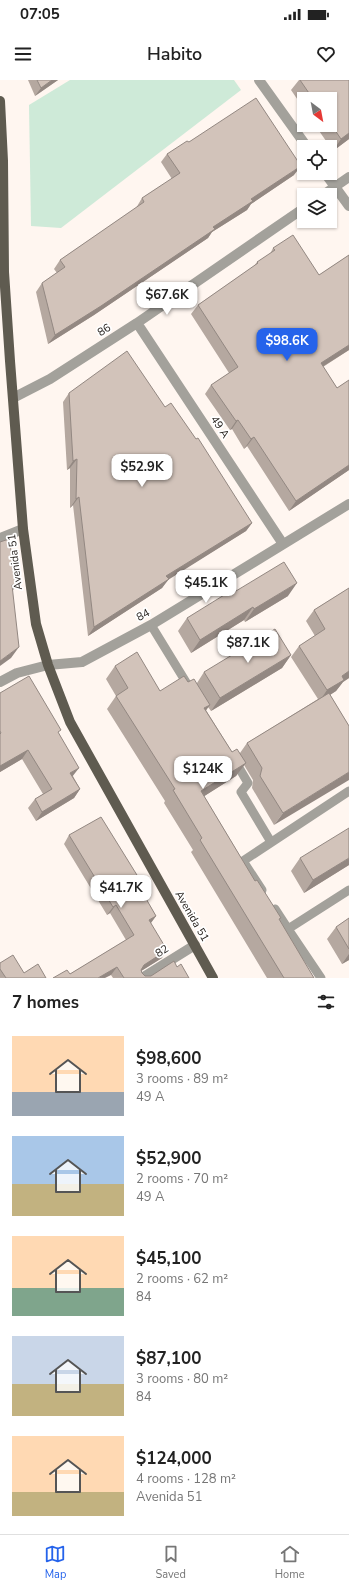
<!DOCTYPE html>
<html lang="en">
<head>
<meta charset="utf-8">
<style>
	:root { --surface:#fff; --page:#f2f2f2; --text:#222; --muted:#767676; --line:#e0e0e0; --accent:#2563eb }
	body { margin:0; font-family:"Nunito Sans",sans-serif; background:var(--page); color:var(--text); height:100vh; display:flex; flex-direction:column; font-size:15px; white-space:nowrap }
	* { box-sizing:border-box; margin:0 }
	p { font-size:13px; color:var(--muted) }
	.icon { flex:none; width:22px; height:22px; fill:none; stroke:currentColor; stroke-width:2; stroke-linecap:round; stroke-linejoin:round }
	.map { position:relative; height:898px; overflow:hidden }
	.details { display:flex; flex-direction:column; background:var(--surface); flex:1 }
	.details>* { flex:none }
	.needle { width:26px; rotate:148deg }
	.controls { position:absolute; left:297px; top:12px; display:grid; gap:8px }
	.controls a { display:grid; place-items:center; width:40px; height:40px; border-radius:0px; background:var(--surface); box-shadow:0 1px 3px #0004; font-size:20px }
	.price { position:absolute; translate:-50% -34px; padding:0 9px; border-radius:8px; background:#fff; color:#222; font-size:13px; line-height:26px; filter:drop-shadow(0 1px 2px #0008) }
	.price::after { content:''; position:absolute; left:50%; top:24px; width:12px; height:9px; margin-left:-6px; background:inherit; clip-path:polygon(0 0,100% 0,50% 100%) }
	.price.on { background:var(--accent); color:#fff }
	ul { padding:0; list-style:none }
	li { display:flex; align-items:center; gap:12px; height:100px; padding:0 12px }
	li span { display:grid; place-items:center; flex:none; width:112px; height:80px; border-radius:0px; color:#555 }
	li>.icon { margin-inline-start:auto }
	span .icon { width:48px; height:48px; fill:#fffc; stroke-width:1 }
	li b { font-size:17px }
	h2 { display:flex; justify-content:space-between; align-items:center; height:48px; padding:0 12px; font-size:17px }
	.status { display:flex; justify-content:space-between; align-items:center; height:28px; padding:0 20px; background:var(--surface); direction:ltr }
	.status svg { height:11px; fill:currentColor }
	header { display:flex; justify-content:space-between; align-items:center; height:52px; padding:0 12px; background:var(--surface); font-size:18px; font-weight:600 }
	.menu { display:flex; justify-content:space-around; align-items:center; height:56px; border-top:1px solid var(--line); background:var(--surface); font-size:11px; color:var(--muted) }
	.menu a { display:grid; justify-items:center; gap:2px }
	.menu .on { color:var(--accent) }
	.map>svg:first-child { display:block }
	.green { fill:#ceead8 }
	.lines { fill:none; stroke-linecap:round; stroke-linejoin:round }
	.service { stroke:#a3a19b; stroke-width:9 }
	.minor { stroke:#a3a19b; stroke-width:10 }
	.primary { stroke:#5f5b50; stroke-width:10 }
	.wall { fill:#b5a8a0 }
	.shaded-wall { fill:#938882 }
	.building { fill:#d2c3ba; stroke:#938882 }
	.labels { text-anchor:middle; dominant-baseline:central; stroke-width:3.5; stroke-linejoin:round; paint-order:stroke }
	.street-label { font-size:11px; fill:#27221e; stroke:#fff }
</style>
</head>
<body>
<div class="status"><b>07:05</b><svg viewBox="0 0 49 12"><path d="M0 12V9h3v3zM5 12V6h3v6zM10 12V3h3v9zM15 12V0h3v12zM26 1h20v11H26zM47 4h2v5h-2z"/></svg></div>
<header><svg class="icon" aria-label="menu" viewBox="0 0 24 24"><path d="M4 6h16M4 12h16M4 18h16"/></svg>Habito<svg class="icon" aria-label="heart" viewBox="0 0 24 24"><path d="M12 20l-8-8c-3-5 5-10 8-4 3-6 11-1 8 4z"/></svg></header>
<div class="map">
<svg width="349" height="898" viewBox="0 0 349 898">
	<rect width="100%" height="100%" fill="#fff6f0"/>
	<!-- green -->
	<path class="green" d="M70 0H234L241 10 61 148 31 146 29 25Z"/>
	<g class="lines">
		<!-- service -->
		<path class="service" d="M151 545 189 607
			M235 681 248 703 241 712 271 762
			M262 810 243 781 349 711
			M275 829 288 849 349 810
			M288 849 321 898"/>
		<!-- minor -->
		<path class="minor" d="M259 0 307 67
			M325 93 349 126
			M323 115 349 97
			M137 243 283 464
			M13 318 50 299 137 243 304 128
			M0 458 23 449
			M0 602 17 593 48 585 82 582 151 545 349 424
			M142 898 195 865"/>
		<!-- primary -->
		<path class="primary" d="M0 21 3 81 4 192 10 281 23 449 36 544 48 585 70 642 213 898"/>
	</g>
	<!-- wall -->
	<path class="wall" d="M28 0H58L35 16Z
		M299 0H349V59L333 71 315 45H330V19H304V29L291 10Z
		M189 62 294 95 251 124 247 130 212 152 208 158 94 235 48 264 36 212 42 203 57 193 54 189 60 180 136 128 142 118 172 99 161 82 167 74Z
		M273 168 319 195 349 175V270L323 287 337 308 349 300V390L289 431 247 366 244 369 232 349 230 350 205 314 211 305 229 293 191 234 198 225 254 186 257 182 270 174Z
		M69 313 165 327 252 443 246 451 168 499 162 508 88 556 73 425 70 428V388L67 390 63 322Z
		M349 508V598L343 602 336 611 330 615 349 646 274 745 252 708 253 700 244 685 236 696 204 716 255 801 281 838 280 840 314 898H267L191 772 193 770 164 723 165 721 107 629 116 616 106 599 115 586 160 611 188 602 197 603 204 592 291 575 282 588 211 631 208 627 206 630 232 672 240 673 247 663 318 619 291 577 299 566 315 556 306 541 314 530Z
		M231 514 288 516 245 542 244 540 191 573 178 551 187 538Z
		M0 613 59 654 73 696 80 709 74 718 36 741 28 728 35 719 43 714 22 679 0 692Z
		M69 755 145 808 142 812 156 836 151 843 162 878 141 891 142 893 145 896H151L177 887 189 898H113L111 895 70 894 126 860 110 833 107 835 64 764Z
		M300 778 349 785 304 813 291 791Z
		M349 838V880L342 884 327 859 336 847Z
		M0 883 24 893 46 898H0Z"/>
	<!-- shaded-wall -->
	<path class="shaded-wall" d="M52 0H58L35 16 41 8Z
		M349 53V59L333 71 341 59Z
		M301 86 294 95 251 124 247 130 212 152 208 158 94 235 48 264 55 255 213 147 251 119Z
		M349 265V270L314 292 321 283Z
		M238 340 232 349 230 350 236 341Z
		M254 357 247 366 244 369 251 359Z
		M77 379 70 388 67 390 73 381Z
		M349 385V390L289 431 296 421Z
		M79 417 73 425 70 428 76 419Z
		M252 443 246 451 160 505 166 496Z
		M169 499 162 508 88 556 94 547Z
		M297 503 288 516 245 542 254 529Z
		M12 505H17L9 515Z
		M253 527 244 540 191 573 200 560Z
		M19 567 11 578 0 586V581Z
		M291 575 282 588 211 631 220 618Z
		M349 591V598L343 602 336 611 319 622 327 610 342 596Z
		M210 625 201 637 204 628Z
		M28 670 22 679 0 692V686Z
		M246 683 236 696 192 724 201 711Z
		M79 688 72 697 70 693Z
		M349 692V700L274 745 283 733Z
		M80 709 74 718 36 741 42 732Z
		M349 778V785L304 813 313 800Z
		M116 825 110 833 107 835 113 827Z
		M156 836 150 844 149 840Z
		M167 870 162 878 138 893 144 885Z
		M349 874V880L342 884Z
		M117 887 111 895 105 898H98Z"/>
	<!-- building -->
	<path class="building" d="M37 0H52L41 8Z
		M300 0H349V53L341 59 330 43V19H313Z
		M256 18 301 86 251 119 253 121 213 147 215 149 101 226 55 255 42 203 65 187 60 180 144 122 142 118 180 93 167 74 187 61 189 62Z
		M293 155 319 195 349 175V265L321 283 337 308 349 300V385L296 421 254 357 251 359 238 340 236 341 211 305 238 287 198 225 258 183 257 182 275 170 273 168Z
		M127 271 165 327 171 323 196 359 198 358 252 443 166 496 169 499 94 547 79 417 76 419 77 379 73 381 69 313Z
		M9 459 17 505H12L19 567 0 581V462Z
		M284 482 297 503 254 529 253 527 200 560 187 538 229 512 231 514Z
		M349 508V591L342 596 344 600 327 610 299 566 325 549 314 530Z
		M275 549 291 575 220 618 204 592Z
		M137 572 160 611 184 596 188 602 194 599 210 625 204 628 232 672 237 669 246 683 201 711 255 801 257 800 281 838 279 839 314 898H284L200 760 202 758 173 710 175 709 116 616 128 608 115 586Z
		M29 596 61 650 58 652 79 688 70 693 80 709 42 732 35 719 52 709 28 670 0 686V654L1 653 0 651V613Z
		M329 613 349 646V692L283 733 260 696 262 688 247 663Z
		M101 737 145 808 141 810 156 836 149 840 167 870 144 885 141 890 142 893 145 896H151L174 881 177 887 181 884 189 898H124L117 887 98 898H53L67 890 70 894 134 855 116 825 113 827 69 755Z
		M349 748V778L313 800 300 778Z
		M349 838V869L336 847Z
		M13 875 24 893 38 884 46 898H6L0 889V883Z"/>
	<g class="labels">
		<!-- street labels -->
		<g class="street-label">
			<text transform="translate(104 250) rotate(-33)">86</text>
			<text transform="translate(220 347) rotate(57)">49 A</text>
			<text transform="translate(15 482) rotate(-97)">Avenida 51</text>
			<text transform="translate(143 535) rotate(-29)">84</text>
			<text transform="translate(192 836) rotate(60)">Avenida 51</text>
			<text transform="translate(162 871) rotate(-32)">82</text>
		</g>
	</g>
</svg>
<div class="controls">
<a><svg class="needle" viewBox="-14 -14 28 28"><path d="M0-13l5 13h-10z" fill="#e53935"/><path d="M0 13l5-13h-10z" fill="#767676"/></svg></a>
<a><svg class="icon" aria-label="locate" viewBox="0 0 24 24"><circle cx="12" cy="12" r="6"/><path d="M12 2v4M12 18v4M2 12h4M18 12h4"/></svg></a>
<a><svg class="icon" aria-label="layers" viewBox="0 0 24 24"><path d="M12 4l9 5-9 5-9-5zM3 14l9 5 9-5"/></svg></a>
</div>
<b class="price" style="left:167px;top:236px">$67.6K</b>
<b class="price on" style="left:287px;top:282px">$98.6K</b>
<b class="price" style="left:142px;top:408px">$52.9K</b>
<b class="price" style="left:206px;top:524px">$45.1K</b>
<b class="price" style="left:248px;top:584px">$87.1K</b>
<b class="price" style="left:203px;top:710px">$124K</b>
<b class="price" style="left:121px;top:829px">$41.7K</b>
</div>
<section class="details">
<h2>7 homes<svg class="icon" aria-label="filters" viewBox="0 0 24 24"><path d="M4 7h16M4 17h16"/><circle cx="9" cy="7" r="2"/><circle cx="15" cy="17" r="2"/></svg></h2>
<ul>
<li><span style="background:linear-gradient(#ffd9b3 70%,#9aa5b1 0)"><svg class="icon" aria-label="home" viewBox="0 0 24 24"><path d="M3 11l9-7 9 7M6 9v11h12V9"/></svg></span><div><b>$98,600</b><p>3 rooms · 89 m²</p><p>49 A</p></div></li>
<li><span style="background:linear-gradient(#a9c7e8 60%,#c2b280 0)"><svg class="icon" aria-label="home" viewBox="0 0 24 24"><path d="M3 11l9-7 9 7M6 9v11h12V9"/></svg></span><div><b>$52,900</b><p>2 rooms · 70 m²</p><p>49 A</p></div></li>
<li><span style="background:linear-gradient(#ffd9b3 65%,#7fa58c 0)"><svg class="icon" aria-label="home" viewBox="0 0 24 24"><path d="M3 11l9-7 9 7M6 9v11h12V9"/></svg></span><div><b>$45,100</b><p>2 rooms · 62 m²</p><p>84</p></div></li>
<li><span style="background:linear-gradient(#c9d6e8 60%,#c2b280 0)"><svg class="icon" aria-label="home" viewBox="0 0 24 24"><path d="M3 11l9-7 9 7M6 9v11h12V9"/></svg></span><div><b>$87,100</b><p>3 rooms · 80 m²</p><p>84</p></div></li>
<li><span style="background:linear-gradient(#ffd9b3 70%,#c2b280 0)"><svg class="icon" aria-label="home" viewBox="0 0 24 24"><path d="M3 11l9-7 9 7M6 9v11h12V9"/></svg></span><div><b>$124,000</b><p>4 rooms · 128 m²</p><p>Avenida 51</p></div></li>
</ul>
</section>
<nav class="menu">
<a class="on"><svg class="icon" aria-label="map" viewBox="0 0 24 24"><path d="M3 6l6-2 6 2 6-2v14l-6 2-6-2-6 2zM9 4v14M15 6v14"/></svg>Map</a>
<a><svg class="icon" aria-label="saved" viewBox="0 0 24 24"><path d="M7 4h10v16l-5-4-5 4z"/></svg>Saved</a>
<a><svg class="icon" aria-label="home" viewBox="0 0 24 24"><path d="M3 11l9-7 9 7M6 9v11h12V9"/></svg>Home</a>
</nav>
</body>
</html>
